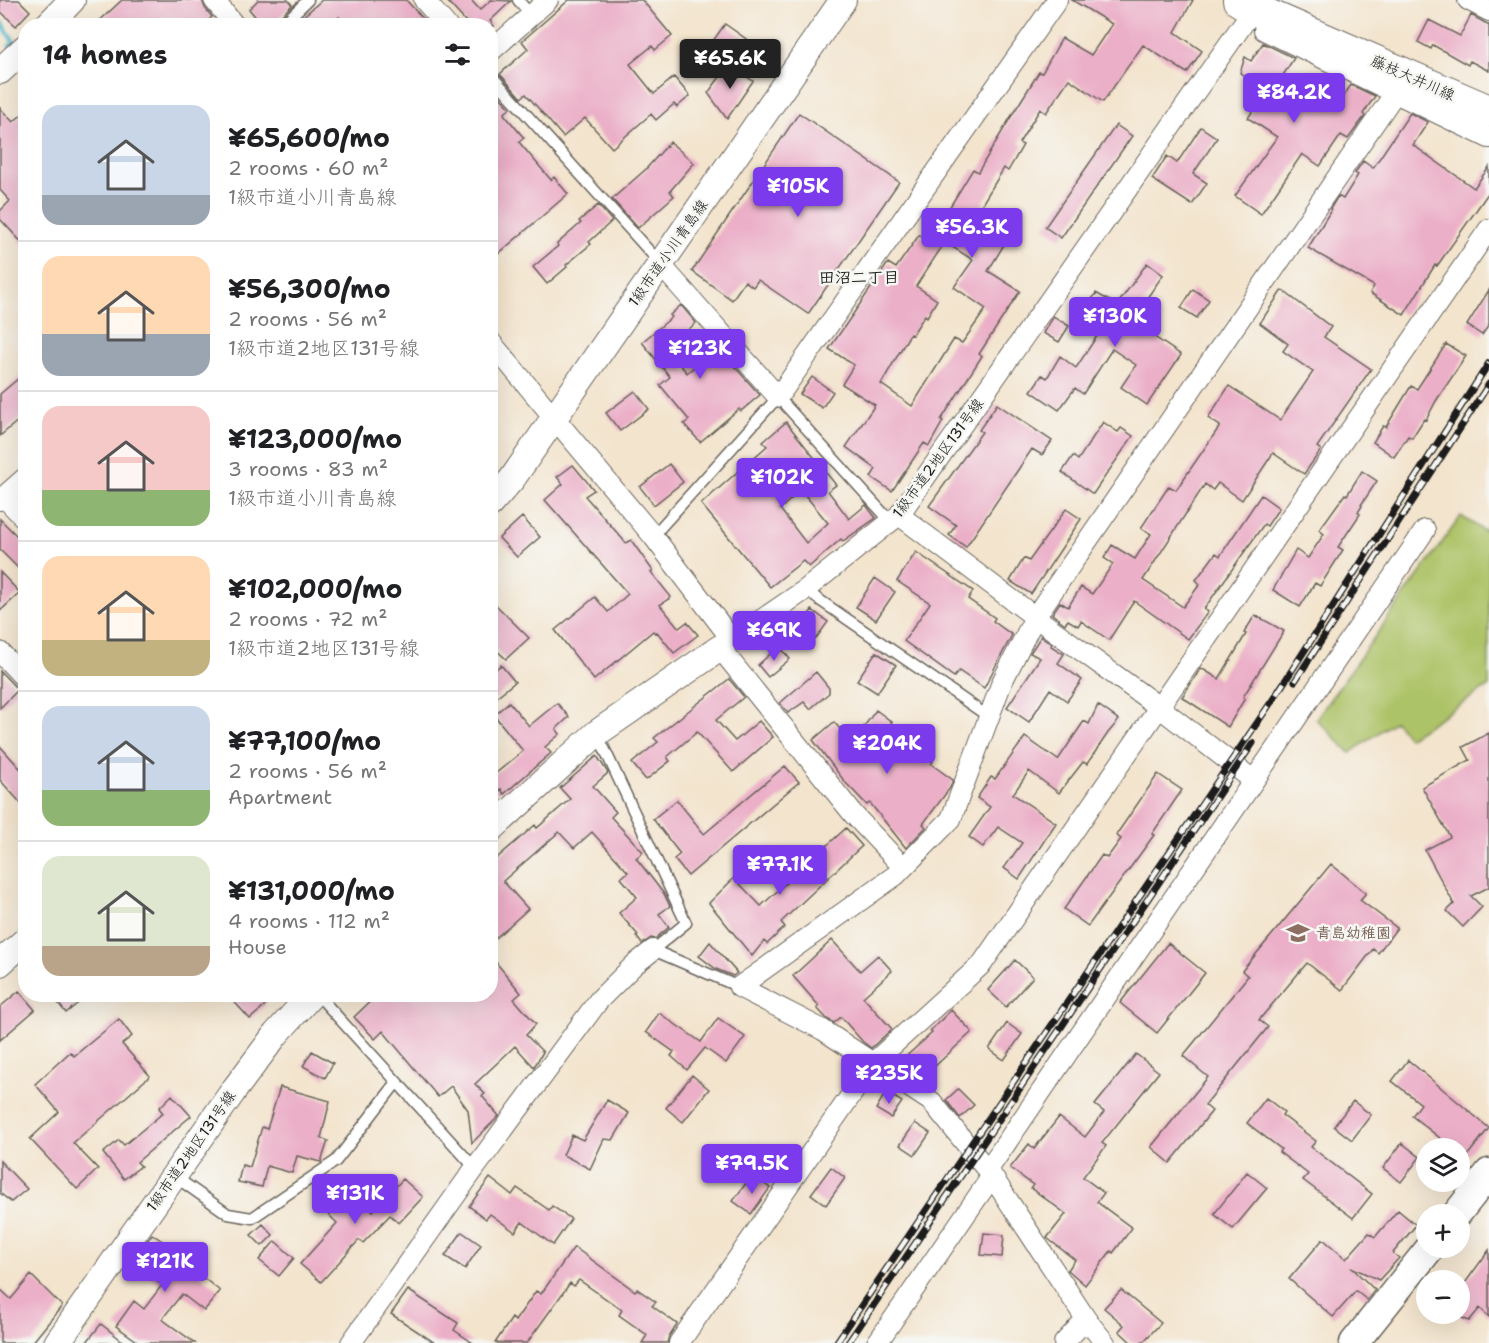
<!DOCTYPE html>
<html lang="en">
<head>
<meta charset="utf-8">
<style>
	:root { --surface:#fff; --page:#f2f2f2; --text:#202124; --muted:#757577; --line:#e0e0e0; --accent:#7c3aed }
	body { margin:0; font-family:"Shantell Sans","Klee One",sans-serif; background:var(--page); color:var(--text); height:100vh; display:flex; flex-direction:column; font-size:22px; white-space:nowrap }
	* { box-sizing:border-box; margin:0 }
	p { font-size:20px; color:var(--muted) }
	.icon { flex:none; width:33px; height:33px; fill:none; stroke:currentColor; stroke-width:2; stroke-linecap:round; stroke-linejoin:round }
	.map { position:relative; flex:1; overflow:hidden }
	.sheet { position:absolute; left:18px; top:18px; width:480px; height:984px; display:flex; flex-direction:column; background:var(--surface); border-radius:24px; box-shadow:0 6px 24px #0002 }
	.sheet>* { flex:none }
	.controls { position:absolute; left:1416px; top:1138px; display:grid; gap:12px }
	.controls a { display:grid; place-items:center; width:54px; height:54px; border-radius:50%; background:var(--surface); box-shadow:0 6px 24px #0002; font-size:30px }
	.price { position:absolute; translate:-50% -51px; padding:0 14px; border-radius:6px; background:var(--accent); color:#fff; font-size:20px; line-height:39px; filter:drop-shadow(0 2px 3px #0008) }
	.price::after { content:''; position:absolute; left:50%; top:36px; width:18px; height:14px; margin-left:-9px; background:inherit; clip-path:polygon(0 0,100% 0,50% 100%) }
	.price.current { background:#222; color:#fff }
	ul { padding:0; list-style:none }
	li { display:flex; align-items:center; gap:18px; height:150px; padding:0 24px }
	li+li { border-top:2px solid var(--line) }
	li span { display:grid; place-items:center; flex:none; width:168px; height:120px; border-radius:18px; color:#555 }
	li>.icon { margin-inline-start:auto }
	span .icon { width:72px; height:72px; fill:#fffc; stroke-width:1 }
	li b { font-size:26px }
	h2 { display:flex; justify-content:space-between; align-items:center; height:72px; padding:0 24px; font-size:26px }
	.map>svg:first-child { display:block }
	.green { fill:#adc367; stroke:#647042; stroke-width:1.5 }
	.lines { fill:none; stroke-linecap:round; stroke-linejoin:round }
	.stream { stroke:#4ab3c8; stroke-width:5 }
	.building { fill:#ebafc7; fill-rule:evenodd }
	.service-casing { stroke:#67625a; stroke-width:13 }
	.minor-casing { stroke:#67625a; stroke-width:22 }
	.tertiary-casing { stroke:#67625a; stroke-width:28 }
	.secondary-casing { stroke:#67625a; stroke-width:31 }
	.primary-casing { stroke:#67625a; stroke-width:34 }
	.service { stroke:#fff; stroke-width:10 }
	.minor { stroke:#fff; stroke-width:20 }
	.tertiary { stroke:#fff; stroke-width:26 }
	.secondary { stroke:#fff; stroke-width:28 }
	.primary { stroke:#fff; stroke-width:32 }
	.rail-casing { stroke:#1c1c1c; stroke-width:7 }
	.rail { stroke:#f6f6f2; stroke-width:4.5; stroke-dasharray:14; stroke-linecap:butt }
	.labels { text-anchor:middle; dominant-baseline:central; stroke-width:5; stroke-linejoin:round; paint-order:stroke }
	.street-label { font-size:15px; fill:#1c1c1c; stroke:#f6f6f2 }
	.education-label { font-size:15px; font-weight:bold; fill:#785e54; stroke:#f6f6f2; text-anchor:start }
	.neighbourhood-label { font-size:16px; font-weight:bold; fill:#1c1c1c; stroke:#f6f6f2 }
</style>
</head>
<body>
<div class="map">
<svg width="1489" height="1343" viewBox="0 0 1489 1343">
	<rect width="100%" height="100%" fill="#f6f6f2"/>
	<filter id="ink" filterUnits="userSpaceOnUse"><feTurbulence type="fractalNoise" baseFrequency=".0167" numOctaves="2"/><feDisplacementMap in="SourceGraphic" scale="12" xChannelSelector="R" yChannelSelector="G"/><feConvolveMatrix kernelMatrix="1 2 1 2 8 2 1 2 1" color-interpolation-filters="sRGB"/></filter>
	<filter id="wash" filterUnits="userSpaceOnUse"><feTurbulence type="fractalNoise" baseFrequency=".008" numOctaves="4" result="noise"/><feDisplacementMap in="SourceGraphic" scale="24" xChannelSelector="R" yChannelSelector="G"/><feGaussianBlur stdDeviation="1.35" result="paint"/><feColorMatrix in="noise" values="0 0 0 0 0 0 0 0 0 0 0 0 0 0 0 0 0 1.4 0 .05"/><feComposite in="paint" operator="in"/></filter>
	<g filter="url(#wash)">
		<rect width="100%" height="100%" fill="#f3e4cd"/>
		<!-- green -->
		<path class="green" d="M1461 516 1484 531 1489 524V686L1408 738 1395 721 1350 753 1316 719Z"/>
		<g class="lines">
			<!-- stream -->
			<path class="stream" d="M0 21 14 42 10 46"/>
		</g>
		<g id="blocks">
			<!-- building -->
			<path class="building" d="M0 0H19L30 11 16 26 0 11Z
				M122 0H202L205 8 212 17 203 26H94Z
				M258 0H288L292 5 276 21 274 26H263L249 9Z
				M322 0H406L430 26H345L339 17 330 26H292Z
				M446 0H471L480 10 491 0 511 1 490 21 494 26H464L467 23Z
				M569 0H642L672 36 655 50 652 46 630 64 654 94 674 77 690 96 677 107 674 104 656 120 651 114 612 148 585 118 563 137 526 94 521 98 500 74 528 49 522 41Z
				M1072 0H1193L1175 32 1202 51 1187 73 1143 45 1103 102 1069 79 1046 113 1040 109 1019 143 1023 145 1008 171 1004 168 982 204 1016 225 988 271 1020 291 979 354 982 356 941 420 943 421 929 446 924 443 892 491 871 477 876 469 846 447 875 405 842 384 854 365 829 349 888 263 896 268 919 235 929 241 973 169 978 172 1009 120 1039 72 1042 73 1062 38 1091 55 1112 24ZM945 242 973 260 954 287 986 309 962 343 954 339 912 406 881 384 910 334 912 335 925 315 927 317 937 300 916 286Z
				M1471 15 1489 25V71L1470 61 1468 65 1433 45 1431 49 1418 42 1429 20 1460 36Z
				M725 24 749 41 734 62 710 45Z
				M1263 43 1294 58 1280 80 1305 96 1314 83 1341 100 1351 85 1375 96 1363 114 1365 116 1348 139 1341 135 1320 166 1302 154 1261 214 1235 196 1277 137 1248 118 1267 90 1240 73 1245 57 1251 61Z
				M729 65 753 81 727 119 708 93Z
				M490 86 510 108 504 114 524 138 519 142 551 180 554 177 568 194 490 261Z
				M0 108 13 122 26 111V247L0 219V211L10 201 0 190Z
				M799 113 899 182 808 314 758 280 753 287 745 281 732 300 692 271Z
				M1410 113 1428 122 1413 145 1474 188 1489 167V192L1437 266 1435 265 1404 315 1370 293 1374 286 1308 248 1331 210 1330 209 1338 196 1343 199 1358 175 1355 173 1363 161 1373 168Z
				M1116 125 1132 136 1061 238 1045 227Z
				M1201 127 1217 138 1193 174 1207 183 1192 205 1152 179 1167 156 1177 163Z
				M670 142 694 163 670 191 674 196 638 228 612 199 645 170Z
				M598 205 612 221 589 242 591 244 566 265 567 267 547 284 533 267 558 246 557 244 581 223 579 221Z
				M1147 263 1163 275 1131 321 1181 355 1147 405 1121 387 1136 365 1112 349 1083 394 1075 388 1059 410 1031 391 1042 375 1047 378 1060 356 1076 368 1099 333 1079 320 1096 293 1117 305Z
				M1193 289 1209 300 1197 318 1181 308Z
				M1282 290 1331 327 1324 337 1371 369 1317 447 1321 450 1304 474 1273 453 1242 500 1218 483 1213 490 1205 484 1143 580 1183 607 1200 584 1196 580 1216 553 1220 556 1261 495 1279 508 1267 526 1264 524 1204 609 1208 612 1188 639 1134 601 1109 640 1081 621 1078 626 1068 620 1065 624 1052 614 1060 602 1068 607 1081 587 1092 594 1113 564 1104 558 1112 545 1135 559 1151 534 1141 528 1169 486 1176 490 1220 426 1208 418 1229 386 1280 420 1313 372 1283 351 1288 344 1260 323Z
				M1489 290V325L1482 335 1467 325Z
				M681 305 696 323 675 341 677 343 668 350 687 373 717 347 760 395 741 411 739 409 700 442 684 424 689 420 660 385 670 377 642 342 672 317 670 315Z
				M1053 316 1069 326 1059 342 1043 333Z
				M1446 344 1466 356 1436 401 1426 420 1424 419 1412 438 1408 436 1394 457 1373 442 1383 426 1386 427 1411 386 1417 389Z
				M26 372V414L0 436V394Z
				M812 377 833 392 822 408 800 394Z
				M635 391 649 409 620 431 606 413Z
				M997 404 1052 441 1042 455 1032 449 966 547 949 535 956 525 929 506 982 432 979 430Z
				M786 422 836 485 828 491 849 519 866 505 876 518 843 541 841 539 809 567 803 561 770 587 701 504 767 446 763 442ZM801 490 828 523 806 543 780 509Z
				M1103 422 1118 432 1121 428 1133 436 1093 494 1062 472 1073 456 1078 460Z
				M669 464 683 482 654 505 640 487Z
				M573 465 594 490 585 496 626 543 631 540 653 571 651 572 671 597 660 605 679 628 687 622 698 635 674 653 657 632 655 633 653 631 594 680 555 630 595 597 608 612 628 594 545 500 563 484 557 477Z
				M1362 471 1377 481 1361 505 1362 506 1358 512 1360 514 1338 547 1343 550 1320 586 1315 583 1300 607 1273 590 1296 550 1308 558 1324 534 1319 530 1345 494 1347 495Z
				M1066 509 1081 519 1031 594 1010 581 1024 558 1029 561Z
				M522 517 540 537 517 557 499 538Z
				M0 519 26 545V576L0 550Z
				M916 552 973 591 968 599 995 618 993 621 1012 635 984 688 959 671 954 677 904 641 930 603 897 581Z
				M0 572 20 593 0 611Z
				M875 578 895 592 876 620 856 607Z
				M490 599 529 638 506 659 490 644Z
				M812 610 828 622 817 637 806 646 793 637Z
				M1255 615 1284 631 1243 697 1245 698 1228 727 1182 697 1201 668 1219 679 1246 634 1244 633Z
				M1041 636 1052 644 1051 646 1064 654 1058 663 1082 680 1067 701 1050 689 1029 722 1007 707 1040 658 1030 653Z
				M779 646 790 659 768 677 758 665Z
				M876 652 896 665 877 693 857 680Z
				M501 665 515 682 490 702V674Z
				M0 671 18 690 0 708Z
				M816 672 829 688V693L810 709 804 702 788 713 780 703Z
				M729 679 744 697 716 720 735 741 759 721 773 737 733 772 697 732 667 757 670 761 646 780 632 763 658 742 654 738Z
				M509 702 529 726 557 703 569 717 556 729 560 734 545 747 551 753 504 794 501 789 490 798V778L523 751 494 715Z
				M1098 705 1119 720 1108 733 1087 764 1083 762 1059 793 1029 771 1013 794 1056 823 1019 879 1004 868 1022 843 998 827 983 847 969 837 990 807 977 798 991 777 995 779 1025 737 1058 760 1084 721 1089 724Z
				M876 710 892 722 889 726 933 762 931 764 953 780 950 788 923 824 926 827 906 848 870 803 867 805 845 782 813 740 834 722 852 743Z
				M1489 733V887L1471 896 1482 907 1463 927 1447 911 1454 904 1425 850 1450 837 1422 787 1470 760 1463 747Z
				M0 746 26 775V809L0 780Z
				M597 756 608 773 593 786 616 812 611 817 643 852 636 858 664 894 670 906 659 914 669 927 655 939 651 938 642 944 636 936 638 935 619 913 637 897 621 878 628 872 592 832 574 848 559 832 503 881 528 909 490 943V864L535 825 537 828 570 799 560 788Z
				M785 766 799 782 688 876 674 859 680 854 653 819 677 800 704 834Z
				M1158 774 1182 790 1152 834 1154 835 1088 926 1064 909 1102 855 1107 858 1121 839 1116 835Z
				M846 828 862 846 781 922 785 927 767 944 764 941 752 956 709 903 734 878 761 906Z
				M1331 864 1366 893 1360 900 1397 928 1378 953 1373 949 1342 990 1307 963 1259 1020 1268 1027 1205 1105 1212 1111 1170 1163 1151 1147 1208 1077 1183 1056 1248 976 1242 971Z
				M832 940 860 971 878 955 892 971 863 997 892 1029 871 1048 863 1042 841 1017 834 1023 827 1019 817 1008 819 1006 793 976Z
				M710 942 737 973 733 976 716 969 699 956Z
				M1168 943 1205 973 1157 1033 1120 1003Z
				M490 955 521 993 514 999 536 1024 526 1035 543 1052 534 1067 515 1046 475 1084 485 1094 482 1096 499 1116 472 1143 468 1110 451 1086 438 1097 383 1031 375 1039 354 1017 378 994H490Z
				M1015 960 1033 977 1006 1007 988 990Z
				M19 991 35 1010 0 1040V1007Z
				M51 994H89L66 1013Z
				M227 994H256L266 1005 250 1019Z
				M951 1010 972 1032 920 1080 902 1060 932 1033 930 1031Z
				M659 1013 701 1042 718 1018 745 1037 726 1063 705 1048 687 1070 671 1056 674 1052 646 1032Z
				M119 1019 132 1036 122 1044 150 1076 73 1143 98 1169 77 1189 30 1139 59 1112 35 1084 70 1052 74 1056Z
				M1007 1023 1022 1034 1004 1060 989 1049Z
				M312 1051 333 1063 325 1078 303 1066Z
				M1136 1054 1159 1072 1102 1143 1106 1146 1083 1177 1104 1193 1097 1202 1132 1228 1113 1253 1111 1251 1085 1285 1068 1270 1075 1260 1047 1238 1066 1214 1031 1188 1033 1185 1010 1168 1029 1144 1034 1149 1059 1117 1085 1137 1104 1112 1095 1105Z
				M1408 1060 1489 1128 1460 1165V1149H1454L1412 1116 1421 1104 1392 1081Z
				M692 1075 709 1089 683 1122 666 1108Z
				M280 1087 330 1101 321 1138 328 1141 321 1162 297 1156 292 1173 267 1166 262 1187 238 1182 242 1165 250 1167 262 1127 267 1129Z
				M958 1089 974 1105 960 1118 946 1100Z
				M886 1092 902 1102 891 1118 876 1109Z
				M172 1095 191 1116 137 1162 141 1166 124 1179 103 1153 119 1140 124 1145 163 1113 159 1108Z
				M1266 1098 1284 1112 1282 1115 1316 1141 1311 1147 1372 1194 1353 1218 1303 1180 1308 1174 1279 1152 1281 1149 1247 1123Z
				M607 1100 629 1113 613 1140 604 1139 590 1169 563 1155 572 1135 583 1140Z
				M1353 1101 1371 1115 1352 1140 1334 1126Z
				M915 1123 930 1133 915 1155 900 1145Z
				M1402 1143 1420 1157 1401 1182 1383 1168Z
				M0 1161 27 1189 11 1202 0 1193Z
				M831 1167 845 1178 826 1205 811 1194Z
				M1247 1172 1267 1188 1233 1229 1214 1214Z
				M752 1175 770 1188 751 1214 733 1201Z
				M490 1178 512 1195 517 1188 549 1210 552 1206 571 1219 553 1245 522 1222 515 1232 490 1214 486 1219 469 1206Z
				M403 1179 423 1197 399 1223 390 1215 363 1243 359 1240 321 1282 300 1264 337 1223 320 1206 341 1184 363 1205 365 1204 373 1211Z
				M1398 1210 1416 1225 1393 1253 1399 1258 1379 1280 1351 1267 1375 1290 1367 1300 1356 1291 1333 1317 1289 1279 1323 1239 1346 1259 1369 1233 1375 1237Z
				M263 1224 273 1235 262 1246 251 1235Z
				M462 1232 481 1245 465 1269 445 1256Z
				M984 1233 1004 1235 1002 1257 981 1255Z
				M152 1234 198 1265 195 1271 220 1291 204 1311 182 1294 162 1319 195 1343H140L116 1326 134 1301 144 1309 162 1285 131 1263Z
				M275 1241 294 1258 279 1276 259 1260Z
				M574 1247 635 1291 637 1289 656 1302 652 1306 677 1324 669 1336 667 1343H642L647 1335 619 1315 622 1310 579 1280 574 1286 570 1283 527 1343H495L512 1318 515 1321 536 1291 541 1294Z
				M1489 1250V1317L1480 1308 1469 1321 1460 1317V1290Z
				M31 1275 62 1306 32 1343H0V1289L11 1299Z
				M408 1290 458 1323 454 1330 473 1343H435L391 1314Z
				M1121 1290 1161 1323 1142 1343H1132L1119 1331 1124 1325 1104 1308Z
				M101 1324 125 1343H86Z"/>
		</g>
	</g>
	<g filter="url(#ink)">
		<use href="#blocks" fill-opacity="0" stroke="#67625a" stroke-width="1.5"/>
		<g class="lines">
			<!-- service casing -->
			<g class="service-casing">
				<path id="service" d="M518 0 531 15
					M281 26 308 0
					M490 74 660 263
					M653 536 778 397 891 522
					M805 590 989 717
					M597 733 686 923 653 950 739 987
					M317 994 475 1168
					M174 1176 228 1214 252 1218 336 1161 397 1082"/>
			</g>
			<!-- minor casing -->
			<g class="minor-casing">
				<path id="minor" d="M214 0 235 26
					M424 0 447 26
					M1468 0 1489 11
					M1264 30 1489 138
					M490 52 548 0
					M660 264 778 397 1057 0
					M490 341 653 536 732 640
					M4 497 26 520
					M0 500 26 477
					M899 515 1035 617 1159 707 1253 780
					M0 652 26 680
					M903 867 854 815 720 648 805 590 899 515 1259 1
					M987 1171 1425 530
					M351 1343 475 1168 599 1000 634 965 653 950
					M679 1343 874 1062 982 964 1489 229
					M877 1343 992 1176
					M1064 1343 1086 1319
					M1105 1343 1086 1319 992 1176 932 1102 823 1030 739 987 896 875 951 819 1002 682 1035 617 1395 93"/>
			</g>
			<!-- tertiary casing -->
			<g class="tertiary-casing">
				<path id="tertiary" d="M47 26 72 0
					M0 71 26 47
					M490 504 512 479 843 0
					M490 830 597 733 720 648
					M0 963 26 940
					M57 1343 234 1090 276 1034 312 994"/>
			</g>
			<!-- secondary casing -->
			<g class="secondary-casing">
				<path id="secondary" d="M1456 1215 1489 1173
					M1354 1343 1430 1248"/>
			</g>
			<!-- primary casing -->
			<g class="primary-casing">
				<path id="primary" d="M1239 0 1254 9 1489 111"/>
			</g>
			<!-- service -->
			<use href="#service" class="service"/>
			<!-- minor -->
			<use href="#minor" class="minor"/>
			<!-- tertiary -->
			<use href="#tertiary" class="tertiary"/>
			<!-- secondary -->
			<use href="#secondary" class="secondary"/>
			<!-- primary -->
			<use href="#primary" class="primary"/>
			<!-- rail casing -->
			<g class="rail-casing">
				<path id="rail" d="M1295 681 1489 384
					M836 1343 1276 695 1489 363
					M848 1343 1253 743"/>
			</g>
			<!-- rail -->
			<use href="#rail" class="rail"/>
		</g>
	</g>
	<!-- icons -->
	<defs>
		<g id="school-bare" transform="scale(1.8)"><path d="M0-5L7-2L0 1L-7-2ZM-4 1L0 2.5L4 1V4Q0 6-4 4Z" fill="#8d6e63" stroke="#f6f6f2" stroke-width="2.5" paint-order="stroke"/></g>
	</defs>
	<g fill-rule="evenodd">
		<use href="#school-bare" x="1298" y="933"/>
	</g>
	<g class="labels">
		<!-- street labels -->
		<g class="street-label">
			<text transform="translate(1413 78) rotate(24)">藤枝大井川線</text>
			<text transform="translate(668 253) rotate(-55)">1級市道小川青島線</text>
			<text transform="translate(938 458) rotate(-54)">1級市道2地区131号線</text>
			<text transform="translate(191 1151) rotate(-55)">1級市道2地区131号線</text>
		</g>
		<!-- education labels -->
		<g class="education-label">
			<text x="1316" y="933">青島幼稚園</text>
		</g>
		<!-- neighbourhood labels -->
		<g class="neighbourhood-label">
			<text x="859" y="277">田沼二丁目</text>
		</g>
	</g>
</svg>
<div class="controls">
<a><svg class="icon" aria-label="layers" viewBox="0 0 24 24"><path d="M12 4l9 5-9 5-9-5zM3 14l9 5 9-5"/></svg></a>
<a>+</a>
<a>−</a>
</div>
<b class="price current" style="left:730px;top:90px">¥65.6K</b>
<b class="price" style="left:1294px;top:124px">¥84.2K</b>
<b class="price" style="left:798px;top:218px">¥105K</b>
<b class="price" style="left:972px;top:259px">¥56.3K</b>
<b class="price" style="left:1115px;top:348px">¥130K</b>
<b class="price" style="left:700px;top:380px">¥123K</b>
<b class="price" style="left:782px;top:509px">¥102K</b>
<b class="price" style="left:774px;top:662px">¥69K</b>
<b class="price" style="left:887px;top:775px">¥204K</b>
<b class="price" style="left:780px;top:896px">¥77.1K</b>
<b class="price" style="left:889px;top:1105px">¥235K</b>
<b class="price" style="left:752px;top:1195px">¥79.5K</b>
<b class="price" style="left:355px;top:1225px">¥131K</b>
<b class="price" style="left:165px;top:1293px">¥121K</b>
<section class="sheet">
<h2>14 homes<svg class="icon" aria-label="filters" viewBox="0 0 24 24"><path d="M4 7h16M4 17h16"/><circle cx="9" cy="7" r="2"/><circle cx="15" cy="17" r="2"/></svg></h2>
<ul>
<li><span style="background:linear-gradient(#c9d6e8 75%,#9aa5b1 0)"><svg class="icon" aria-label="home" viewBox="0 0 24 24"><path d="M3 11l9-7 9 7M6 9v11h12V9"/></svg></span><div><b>¥65,600/mo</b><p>2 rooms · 60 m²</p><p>1級市道小川青島線</p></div></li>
<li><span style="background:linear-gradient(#ffd9b3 65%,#9aa5b1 0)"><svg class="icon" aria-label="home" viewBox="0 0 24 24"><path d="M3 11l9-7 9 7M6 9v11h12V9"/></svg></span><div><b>¥56,300/mo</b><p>2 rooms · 56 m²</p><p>1級市道2地区131号線</p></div></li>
<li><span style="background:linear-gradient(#f6c9c9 70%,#8fb573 0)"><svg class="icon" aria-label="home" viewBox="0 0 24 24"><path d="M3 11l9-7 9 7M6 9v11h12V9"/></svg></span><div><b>¥123,000/mo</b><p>3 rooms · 83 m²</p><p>1級市道小川青島線</p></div></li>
<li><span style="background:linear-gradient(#ffd9b3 70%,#c2b280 0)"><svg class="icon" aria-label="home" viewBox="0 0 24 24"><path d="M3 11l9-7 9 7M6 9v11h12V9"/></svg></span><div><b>¥102,000/mo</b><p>2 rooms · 72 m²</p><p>1級市道2地区131号線</p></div></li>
<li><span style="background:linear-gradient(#c9d6e8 70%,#8fb573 0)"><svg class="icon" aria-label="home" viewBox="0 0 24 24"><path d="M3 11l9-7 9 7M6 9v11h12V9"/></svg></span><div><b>¥77,100/mo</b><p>2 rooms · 56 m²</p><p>Apartment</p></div></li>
<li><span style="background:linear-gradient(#dfe7d0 75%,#b9a48a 0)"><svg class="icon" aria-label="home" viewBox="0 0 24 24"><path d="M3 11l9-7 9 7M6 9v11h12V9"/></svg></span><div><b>¥131,000/mo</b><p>4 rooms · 112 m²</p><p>House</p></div></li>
</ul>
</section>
</div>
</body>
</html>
